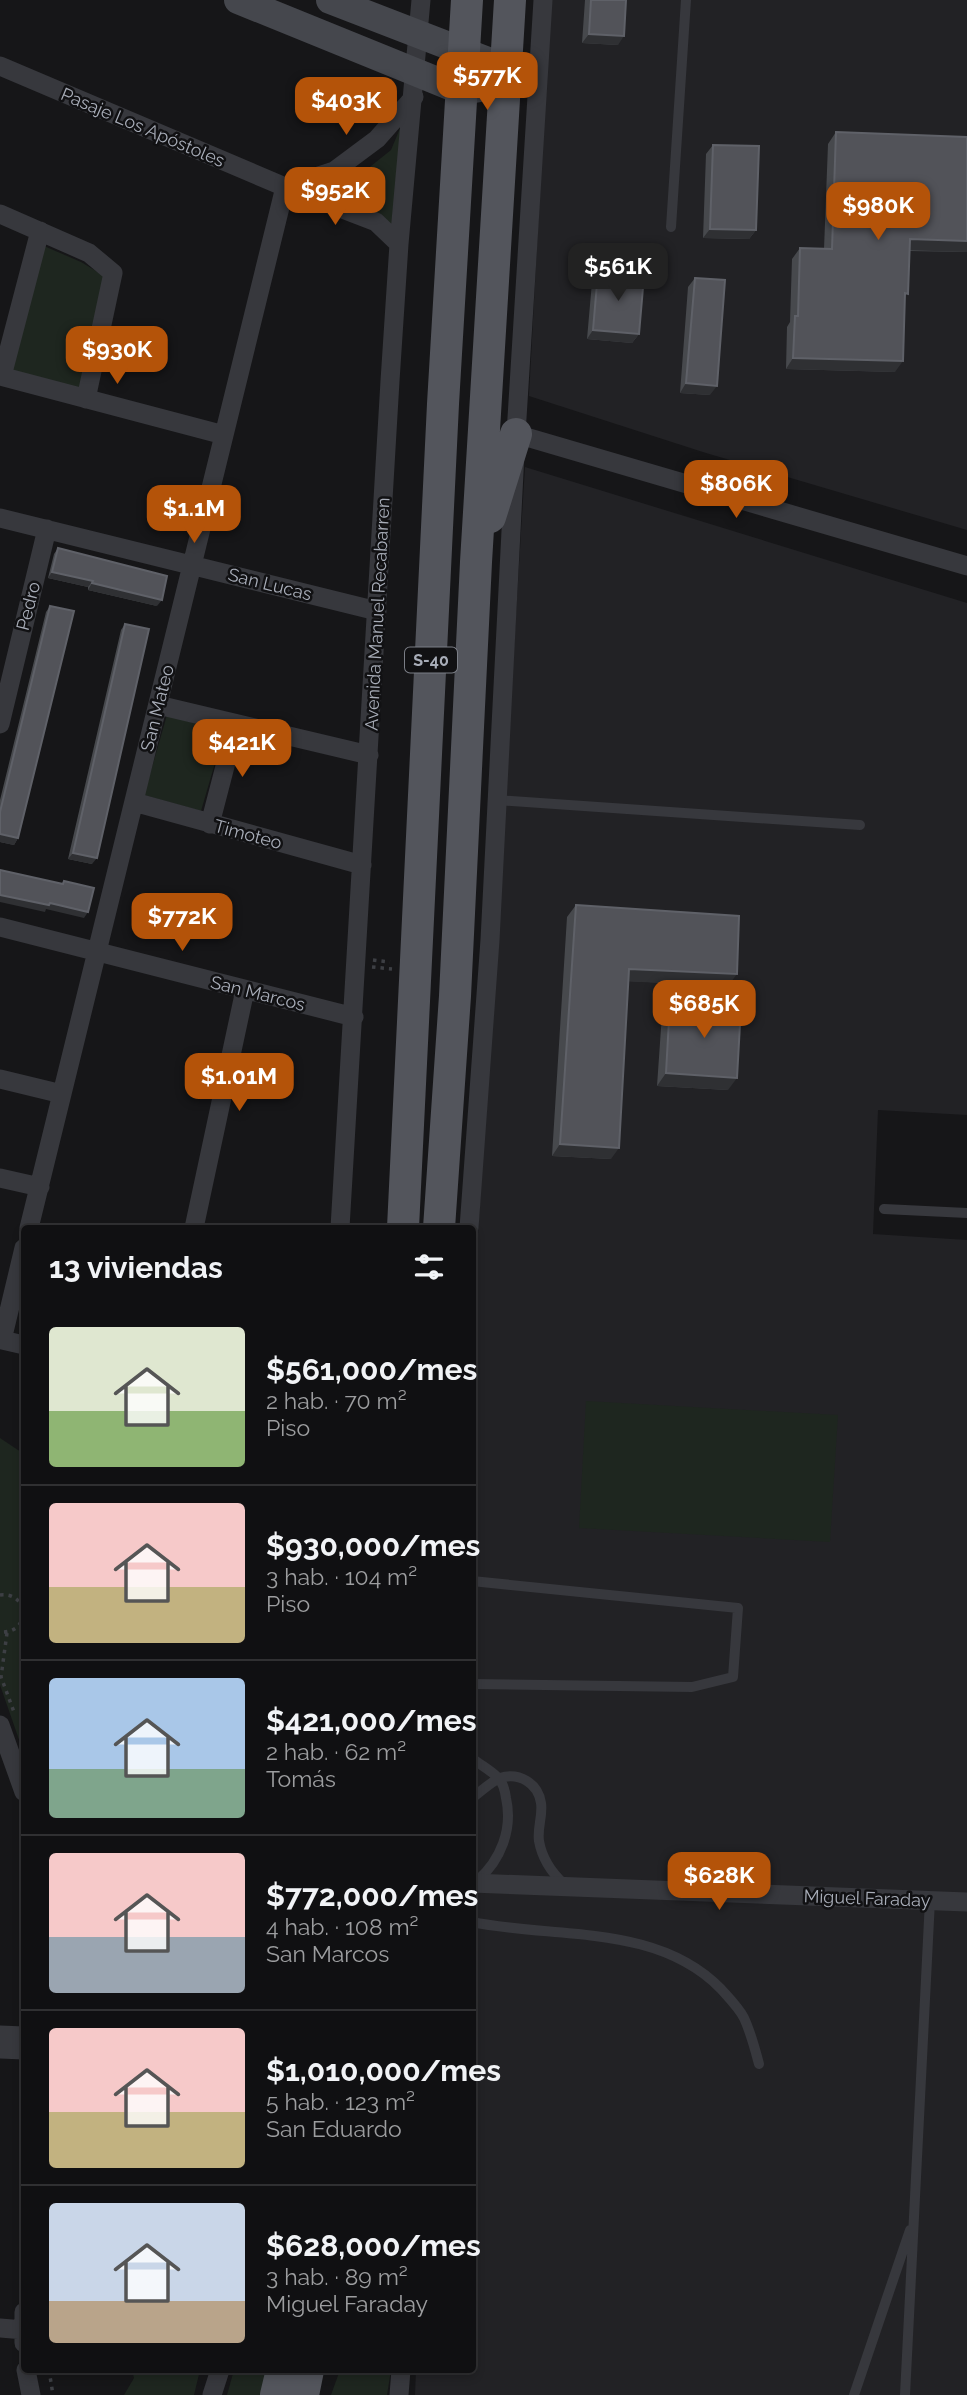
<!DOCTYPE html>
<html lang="es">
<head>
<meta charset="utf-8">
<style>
	:root { --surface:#101012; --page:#19191b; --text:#f1f3f6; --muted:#9c9d9f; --line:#303032; --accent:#b45309 }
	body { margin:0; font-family:Raleway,sans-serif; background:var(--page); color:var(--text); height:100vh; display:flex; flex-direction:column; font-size:26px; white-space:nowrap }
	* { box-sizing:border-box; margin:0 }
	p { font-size:23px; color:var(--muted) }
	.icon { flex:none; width:38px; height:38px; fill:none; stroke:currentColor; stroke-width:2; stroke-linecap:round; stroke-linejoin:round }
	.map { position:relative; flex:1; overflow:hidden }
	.sheet { position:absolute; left:21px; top:1225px; width:455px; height:1148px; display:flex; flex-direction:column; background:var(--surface); border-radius:7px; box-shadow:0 4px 10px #0003,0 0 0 2px var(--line) }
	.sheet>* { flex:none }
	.price { position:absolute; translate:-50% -60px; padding:0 16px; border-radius:14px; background:var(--accent); color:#fff; font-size:23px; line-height:46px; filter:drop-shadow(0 2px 4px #0008) }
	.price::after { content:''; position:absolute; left:50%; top:42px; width:21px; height:16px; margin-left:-10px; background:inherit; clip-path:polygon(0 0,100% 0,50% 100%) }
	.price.current { background:#222; color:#fff }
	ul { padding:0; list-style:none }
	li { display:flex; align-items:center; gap:21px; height:175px; padding:0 28px }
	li+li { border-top:2px solid var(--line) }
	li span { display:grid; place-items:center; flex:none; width:196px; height:140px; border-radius:7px; color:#555 }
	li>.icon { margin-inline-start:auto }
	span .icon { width:84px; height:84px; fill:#fffc; stroke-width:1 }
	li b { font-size:30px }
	h2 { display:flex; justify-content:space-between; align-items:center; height:84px; padding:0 28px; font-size:30px }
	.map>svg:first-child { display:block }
	.built { fill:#222225 }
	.green { fill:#1e261f }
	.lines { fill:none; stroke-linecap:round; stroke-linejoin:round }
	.path { stroke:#3d3f44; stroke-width:3.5; stroke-dasharray:3.5 5; stroke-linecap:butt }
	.lane { stroke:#37383d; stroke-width:10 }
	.street { stroke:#37383d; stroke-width:19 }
	.secondary { stroke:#45474d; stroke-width:28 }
	.primary { stroke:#53555c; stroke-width:32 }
	.wall { fill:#47494d }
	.shaded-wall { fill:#2f3033 }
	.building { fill:#525359; stroke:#5f6168; stroke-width:2 }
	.labels { text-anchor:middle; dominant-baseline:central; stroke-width:5; stroke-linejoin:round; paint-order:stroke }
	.shield { fill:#111113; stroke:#7b7e86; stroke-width:2 }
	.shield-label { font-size:16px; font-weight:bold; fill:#a8adb8 }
	.street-label { font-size:18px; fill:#a8adb8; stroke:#111113 }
</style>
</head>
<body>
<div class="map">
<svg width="967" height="2395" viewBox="0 0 967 2395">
	<rect width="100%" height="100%" fill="#161618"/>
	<!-- built -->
	<path class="built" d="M550 0H967V530L706 453 529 396Z
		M525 467 967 603V1115L878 1110 873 1234 967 1240V2395H415L416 2370H472V1331Z"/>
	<!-- green -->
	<path class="green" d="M406 114 394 230 320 196 341 190 391 150Z
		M44 246 81 262 106 277 80 390 11 371Z
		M167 715 224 732 201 811 144 795Z
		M586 1401 838 1415 830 1542 579 1528Z
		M0 1438 24 1454V1754L0 1685Z
		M132 2370H200L194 2395H124L134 2378Z
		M234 2370H273L267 2395H227Z
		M340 2370H391L387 2395H331Z"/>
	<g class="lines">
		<!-- path -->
		<path class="path" d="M373 960 390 962
			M372 967 392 969
			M0 1595C29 1591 32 1634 0 1632
			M7 1633 1 1677 14 1712
			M49 2370 53 2395"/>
		<!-- lane -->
		<path class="lane" d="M671 227 686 0
			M497 800 860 825
			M884 1209 967 1213
			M472 1581 738 1608 733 1677 692 1687 472 1684
			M472 1758C480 1765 491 1770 498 1778 503 1782 505 1791 506 1798 513 1829 501 1860 477 1881
			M472 1798C481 1792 490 1782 500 1778 519 1772 538 1783 541 1803 543 1816 537 1828 539 1841 542 1858 552 1873 564 1884
			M472 1922C555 1939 657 1923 721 1989 729 1998 739 2008 744 2018 751 2033 755 2049 759 2064
			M854 2395 910 2230
			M905 2395 930 1900"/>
		<!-- street -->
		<path class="street" d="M0 66 285 187 376 222 399 244
			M285 187 334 171 377 139 414 97
			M0 214 89 253 113 273 86 399
			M0 376 224 435
			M2 376 40 231
			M516 434 967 566
			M0 518 377 611
			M158 705 369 755
			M0 724 47 529
			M134 802 362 865
			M210 824 236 724
			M0 927 354 1017
			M0 1079 62 1094
			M0 1178 40 1187
			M29 1228 285 187
			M194 1228 245 990
			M340 1228 390 381 399 244 421 0
			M469 1228 490 940 516 434 543 0
			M24 1248 2 1340 24 1345
			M0 1725 24 1792
			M472 1883 967 1902
			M0 2035 24 2036
			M0 2049 24 2050
			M24 2312V2343
			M0 2328 24 2330
			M26 2370 31 2395
			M212 2395 220 2370
			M399 2395 401 2370"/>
		<!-- secondary -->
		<path class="secondary" d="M238 0 462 91 505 84
			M330 0 506 68"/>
		<!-- primary -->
		<path class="primary" d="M490 517 516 434
			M403 1228 443 404 467 0
			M439 1228 455 996 476 562 510 0
			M276 2395 282 2370
			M303 2395 308 2370"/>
	</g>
	<!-- wall -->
	<path class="wall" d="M585 0H626L618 45 582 43Z
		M836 132 967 137V252L909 251 905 298 895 372 786 369 787 327 790 322 792 259 800 248 824 249 828 144Z
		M713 145 756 230 749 239 703 238 706 154Z
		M598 272 639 334 632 343 587 339 592 282Z
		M695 278 710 395 680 393 688 287Z
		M58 548 157 606 88 590V587L48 578 54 554Z
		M50 606 18 838 14 845 0 842V800L46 612Z
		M125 624 92 864 68 859 121 630Z
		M576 905 728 986 628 981 611 1159 552 1156 567 917Z
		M670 1002 728 1090 657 1086 662 1014Z"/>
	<!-- shaded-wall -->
	<path class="shaded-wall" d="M589 34 624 36 618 45 582 43Z
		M710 229 756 230 749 239 703 238Z
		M910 239 967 241V252L902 250Z
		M593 330 639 334 632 343 587 339Z
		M793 358 903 361 895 372 786 369Z
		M686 383 717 386 710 395 680 393Z
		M52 572 93 581 88 587 48 578Z
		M92 583 162 600 157 606 88 590Z
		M0 834 18 838 14 845 0 842Z
		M73 853 97 858 92 864 68 859Z
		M0 895 50 903 88 912 84 918 46 909 45 912 0 902Z
		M629 969 737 974 728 986 620 981Z
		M666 1073 737 1078 728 1090 657 1086Z
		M560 1144 619 1148 611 1159 552 1156Z"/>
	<!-- building -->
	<path class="building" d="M591 0H626L624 36 589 34Z
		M836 132 967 137V241L910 239 908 294 905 293 903 361 793 358 795 316H798L800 248 832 249Z
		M713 145 759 146 756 230 710 229Z
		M598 272 644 276 639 334 593 330Z
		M695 278 725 280 717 386 686 383Z
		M58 548 167 576 162 600 92 583 93 581 52 572Z
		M50 606 74 611 18 838 0 834V812Z
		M125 624 149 629 97 858 73 853Z
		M0 870 63 884 64 881 94 888 88 912 50 903 49 905 0 895Z
		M576 905 739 916 737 974 629 969 619 1148 560 1144Z
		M670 1002 741 1006 737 1078 666 1073Z"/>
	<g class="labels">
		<!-- shield labels -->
		<rect class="shield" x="405" y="647.5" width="52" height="25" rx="5"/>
		<g class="shield-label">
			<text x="431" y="660">S-40</text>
		</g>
		<!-- street labels -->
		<g class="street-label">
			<text transform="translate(143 127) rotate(23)">Pasaje Los Apóstoles</text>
			<text transform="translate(270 584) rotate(14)">San Lucas</text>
			<text transform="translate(28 606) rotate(-76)">Pedro</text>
			<text transform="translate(377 614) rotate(-87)">Avenida Manuel Recabarren</text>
			<text transform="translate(157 708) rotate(-76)">San Mateo</text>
			<text transform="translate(248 834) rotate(15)">Timoteo</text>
			<text transform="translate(258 993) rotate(14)">San Marcos</text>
			<text transform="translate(867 1898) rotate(2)">Miguel Faraday</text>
		</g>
	</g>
</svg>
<b class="price" style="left:487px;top:112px">$577K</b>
<b class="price" style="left:346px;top:137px">$403K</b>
<b class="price" style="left:335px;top:227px">$952K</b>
<b class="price" style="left:878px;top:242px">$980K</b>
<b class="price current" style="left:618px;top:303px">$561K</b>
<b class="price" style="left:117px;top:386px">$930K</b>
<b class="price" style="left:736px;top:520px">$806K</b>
<b class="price" style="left:194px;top:545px">$1.1M</b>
<b class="price" style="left:242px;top:779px">$421K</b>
<b class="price" style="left:182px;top:953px">$772K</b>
<b class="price" style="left:704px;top:1040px">$685K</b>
<b class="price" style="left:239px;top:1113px">$1.01M</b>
<b class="price" style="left:719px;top:1912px">$628K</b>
<section class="sheet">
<h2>13 viviendas<svg class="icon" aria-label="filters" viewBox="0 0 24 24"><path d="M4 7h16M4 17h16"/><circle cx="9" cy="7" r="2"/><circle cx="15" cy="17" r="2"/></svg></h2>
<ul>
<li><span style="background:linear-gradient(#dfe7d0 60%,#8fb573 0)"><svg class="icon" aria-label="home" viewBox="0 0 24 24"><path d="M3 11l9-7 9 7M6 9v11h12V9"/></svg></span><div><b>$561,000/mes</b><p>2 hab. · 70 m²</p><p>Piso</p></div></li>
<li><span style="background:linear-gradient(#f6c9c9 60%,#c2b280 0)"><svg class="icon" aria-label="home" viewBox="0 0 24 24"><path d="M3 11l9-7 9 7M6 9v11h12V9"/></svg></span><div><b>$930,000/mes</b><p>3 hab. · 104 m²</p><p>Piso</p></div></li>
<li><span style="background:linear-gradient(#a9c7e8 65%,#7fa58c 0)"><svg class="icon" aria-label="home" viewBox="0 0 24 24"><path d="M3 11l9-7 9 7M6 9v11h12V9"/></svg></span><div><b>$421,000/mes</b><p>2 hab. · 62 m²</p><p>Tomás</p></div></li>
<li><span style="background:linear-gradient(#f6c9c9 60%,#9aa5b1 0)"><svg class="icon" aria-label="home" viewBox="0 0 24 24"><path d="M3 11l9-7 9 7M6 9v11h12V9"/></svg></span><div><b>$772,000/mes</b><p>4 hab. · 108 m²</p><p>San Marcos</p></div></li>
<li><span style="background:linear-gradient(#f6c9c9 60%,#c2b280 0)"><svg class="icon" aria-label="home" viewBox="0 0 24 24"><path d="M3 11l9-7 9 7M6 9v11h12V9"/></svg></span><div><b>$1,010,000/mes</b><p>5 hab. · 123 m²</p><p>San Eduardo</p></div></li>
<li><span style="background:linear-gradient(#c9d6e8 70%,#b9a48a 0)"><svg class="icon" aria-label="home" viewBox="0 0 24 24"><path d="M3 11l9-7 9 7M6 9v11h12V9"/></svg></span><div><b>$628,000/mes</b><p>3 hab. · 89 m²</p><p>Miguel Faraday</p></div></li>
</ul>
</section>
</div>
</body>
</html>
